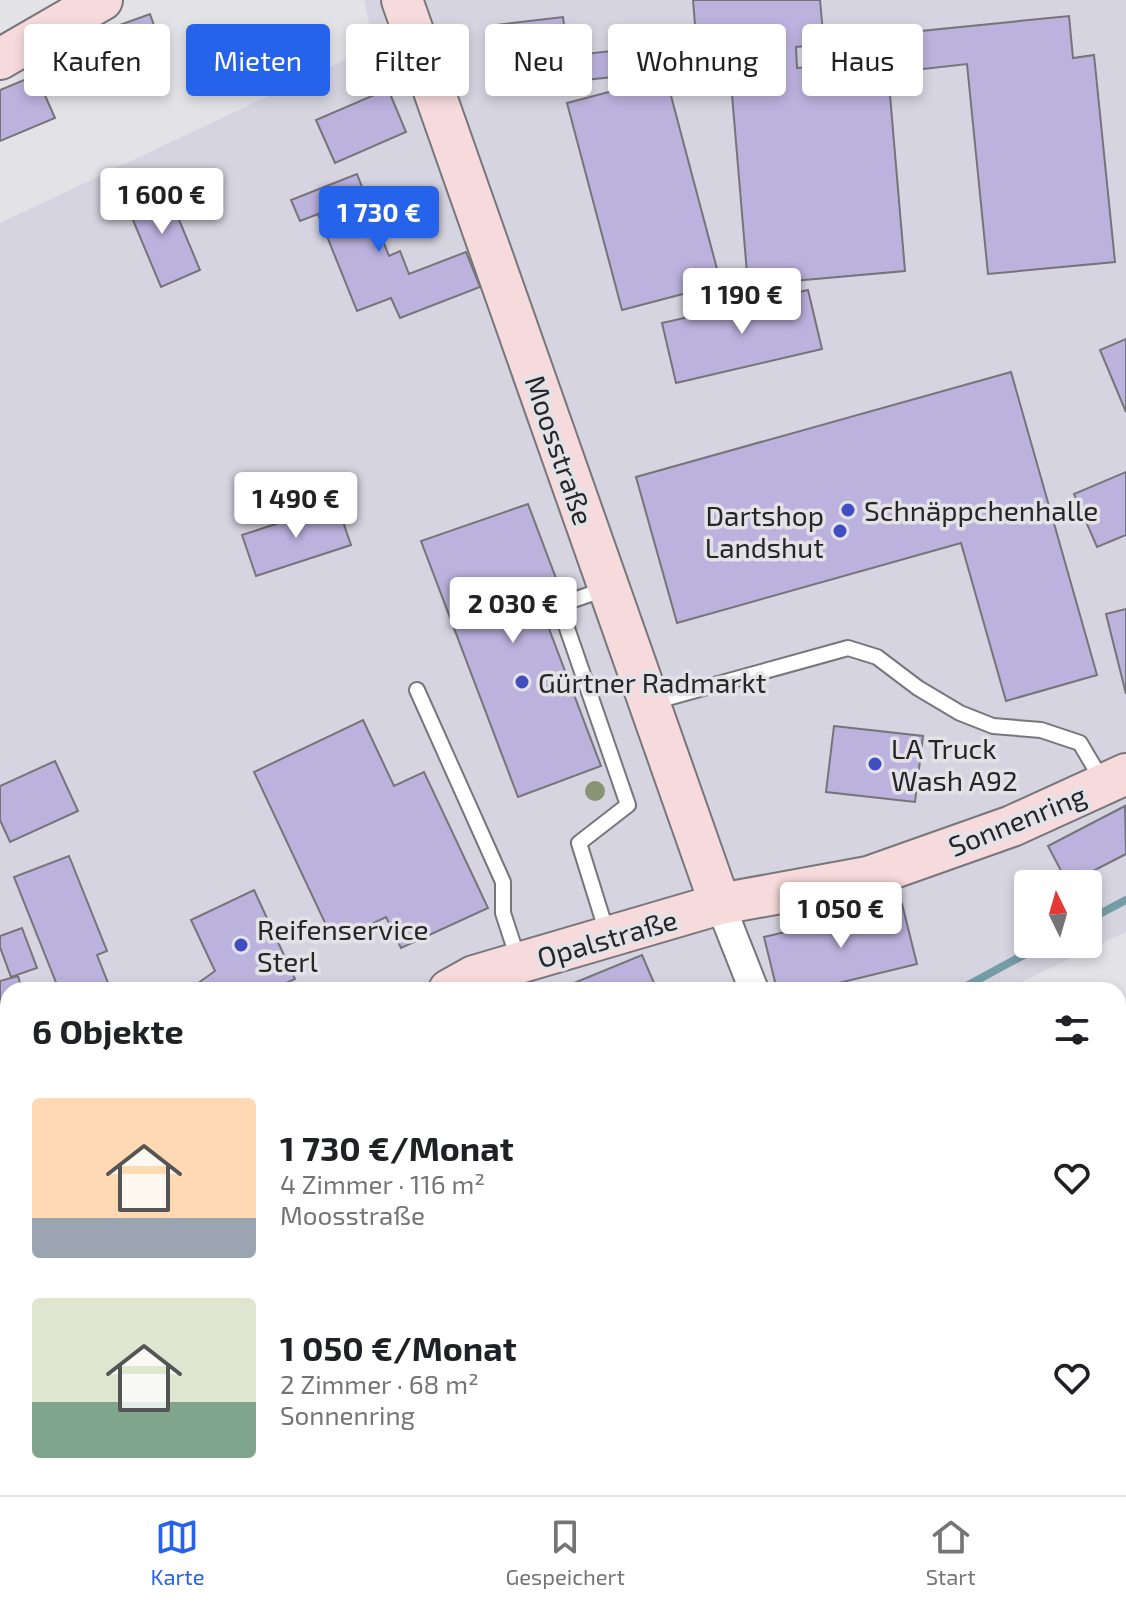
<!DOCTYPE html>
<html lang="de">
<head>
<meta charset="utf-8">
<style>
	:root { --surface:#fff; --page:#f6f6f6; --text:#202124; --muted:#757577; --line:#e0e0e0; --accent:#2563eb }
	body { margin:0; font-family:"Exo 2",sans-serif; background:var(--page); color:var(--text); height:100vh; display:flex; flex-direction:column; font-size:30px; white-space:nowrap }
	* { box-sizing:border-box; margin:0 }
	p { font-size:26px; color:var(--muted) }
	.icon { flex:none; width:44px; height:44px; fill:none; stroke:currentColor; stroke-width:2; stroke-linecap:round; stroke-linejoin:round }
	.map { position:relative; flex:1; overflow:hidden }
	.panel { position:absolute; left:0px; top:982px; width:1126px; height:514px; display:flex; flex-direction:column; background:var(--surface); border-radius:24px 24px 0 0; box-shadow:0 4px 12px #0003 }
	.panel>* { flex:none }
	.hud { position:absolute; left:24px; top:24px; width:1078px; height:72px; display:flex; gap:16px }
	.needle { width:52px; rotate:355deg }
	.buttons { position:absolute; left:1014px; top:870px; display:grid; gap:16px }
	.buttons a { display:grid; place-items:center; width:88px; height:88px; border-radius:8px; background:var(--surface); box-shadow:0 4px 12px #0003; font-size:40px }
	.price { position:absolute; translate:-50% -68px; padding:0 18px; border-radius:8px; background:#fff; color:#222; font-size:26px; line-height:52px; filter:drop-shadow(0 2px 4px #0008) }
	.price::after { content:''; position:absolute; left:50%; top:48px; width:24px; height:18px; margin-left:-12px; background:inherit; clip-path:polygon(0 0,100% 0,50% 100%) }
	.price.active { background:var(--accent); color:#fff }
	ul { padding:0; list-style:none }
	li { display:flex; align-items:center; gap:24px; height:200px; padding:0 32px }
	li span { display:grid; place-items:center; flex:none; width:224px; height:160px; border-radius:8px; color:#555 }
	li>.icon { margin-inline-start:auto }
	span .icon { width:96px; height:96px; fill:#fffc; stroke-width:1 }
	li b { font-size:34px }
	h2 { display:flex; justify-content:space-between; align-items:center; height:96px; padding:0 32px; font-size:34px }
	.pill { padding:0 28px; border-radius:8px; background:var(--surface); box-shadow:0 4px 12px #0003; font-size:28px; line-height:72px }
	.pill.active { background:var(--accent); color:#fff }
	.tab-bar { display:flex; justify-content:space-around; align-items:center; height:112px; border-top:2px solid var(--line); background:var(--surface); font-size:22px; color:var(--muted) }
	.tab-bar a { display:grid; justify-items:center; gap:4px }
	.tab-bar .active { color:var(--accent) }
	.map>svg:first-child { display:block }
	.built { fill:#d6d4e0; fill-rule:evenodd }
	.green { fill:#bfcbb0 }
	.lines { fill:none; stroke-linecap:round; stroke-linejoin:round }
	.stream { stroke:#749da6; stroke-width:8 }
	.building { fill:#bcb2de; stroke:#757579; stroke-width:2 }
	.lane-casing { stroke:#77767a; stroke-width:18 }
	.street-casing { stroke:#77767a; stroke-width:32 }
	.secondary-casing { stroke:#77767a; stroke-width:44 }
	.lane { stroke:#fff; stroke-width:14 }
	.street { stroke:#fff; stroke-width:28 }
	.secondary { stroke:#f7dbdc; stroke-width:40 }
	.tree { fill:#899474 }
	.poi-dot { fill:#414ec2; stroke:#e3e2e7; stroke-width:3 }
	.labels { text-anchor:middle; dominant-baseline:central; stroke-width:7; stroke-linejoin:round; paint-order:stroke }
	.street-label { font-size:28px; fill:#262527; stroke:#e3e2e7 }
	.poi-label { font-size:28px; fill:#262527; stroke:#e3e2e7; text-anchor:start }
</style>
</head>
<body>
<div class="map">
<svg width="1126" height="1495" viewBox="0 0 1126 1495">
	<rect width="100%" height="100%" fill="#e3e2e7"/>
	<!-- built -->
	<path class="built" d="M364 0H1126V932L1004 990H8V1462L0 1466V223L374 46ZM1028 884H1088V944H1028Z"/>
	<!-- green -->
	<path class="green" d="M1118 1469 1126 1485V1495H1037L1033 1488H1118Z"/>
	<g class="lines">
		<!-- stream -->
		<path class="stream" d="M1088 920 1126 900
			M959 990 1044 944
			M0 1446 8 1442"/>
	</g>
	<!-- building -->
	<path class="building" d="M693 0H820L824 44 796 47 797 68 887 60 905 271 748 285 728 47 697 49Z
		M150 14 163 51 69 84 56 48Z
		M1069 16 1073 58 1094 55 1115 262 988 274 967 64 915 70 911 32Z
		M563 17 568 56 646 47 649 73 540 85 538 59 501 63 496 25Z
		M36 75 55 118 0 141V90Z
		M666 77 721 284 622 310 567 103Z
		M388 89 406 132 335 163 316 120Z
		M357 174 389 256 400 251 409 274 466 252 480 287 400 318 391 298 357 311 318 214 300 221 291 200Z
		M164 184 200 270 161 287 125 201Z
		M808 290 822 349 676 383 662 323Z
		M1126 339V412L1100 350Z
		M1011 372 1097 675 1006 701 961 543 677 623 636 477Z
		M1126 472V535L1097 547 1074 494Z
		M337 504 351 545 256 576 242 535Z
		M528 504 560 589 537 597 601 766 518 797 421 541Z
		M1126 609V694L1106 614Z
		M363 720 394 786 424 772 488 908 401 948 386 917 334 942 254 772Z
		M834 726 923 736 915 802 826 792Z
		M55 761 78 811 10 842 0 820V786Z
		M1125 806 1126 854 1068 884 1048 846Z
		M69 856 107 951 97 955 110 988 105 990H59L14 877Z
		M254 890 295 979 271 990H196L194 986 215 971 191 920Z
		M902 904 917 964 810 990H777L764 937Z
		M22 928 37 968 11 977 0 947V936Z
		M642 955 657 990H557Z
		M18 976 22 990H8V1027L0 1030V981Z"/>
	<g class="lines">
		<!-- lane casing -->
		<g class="lane-casing">
			<path id="lane" d="M417 690 503 882V913L518 959
				M653 702 848 648 877 657 918 688 960 713 993 726 1041 730 1080 743 1103 782
				M607 933 579 843 628 805 559 605 608 588
				M1118 1298 1126 1294"/>
		</g>
		<!-- street casing -->
		<g class="street-casing">
			<path id="street" d="M720 904 754 990
				M735 1495 749 1488"/>
		</g>
		<!-- secondary casing -->
		<g class="secondary-casing">
			<path id="secondary" d="M402 0 720 904
				M0 59 102 0
				M449 990 474 976 720 904 868 877 1012 826 1126 774
				M0 1232 8 1228"/>
		</g>
		<!-- lane -->
		<use href="#lane" class="lane"/>
		<!-- street -->
		<use href="#street" class="street"/>
		<!-- secondary -->
		<use href="#secondary" class="secondary"/>
	</g>
	<!-- trees -->
	<circle class="tree" cx="595" cy="791" r="10"/>
	<!-- markers -->
	<g class="poi-dot">
		<circle cx="848" cy="510" r="8"/>
		<circle cx="840" cy="531" r="8"/>
		<circle cx="522" cy="682" r="8"/>
		<circle cx="875" cy="764" r="8"/>
		<circle cx="241" cy="945" r="8"/>
	</g>
	<g class="labels">
		<!-- street labels -->
		<g class="street-label">
			<text transform="translate(560 450) rotate(71)">Moosstraße</text>
			<text transform="translate(1017 820) rotate(-22)">Sonnenring</text>
			<text transform="translate(607 938) rotate(-16)">Opalstraße</text>
		</g>
		<!-- poi labels -->
		<g class="poi-label">
			<text x="864" y="510">Schnäppchenhalle</text>
			<text x="824" y="515" text-anchor="end">Dartshop<tspan x="824" dy="32">Landshut</tspan></text>
			<text x="538" y="682">Gürtner Radmarkt</text>
			<text x="891" y="748">LA Truck<tspan x="891" dy="32">Wash A92</tspan></text>
			<text x="257" y="929">Reifenservice<tspan x="257" dy="32">Sterl</tspan></text>
		</g>
	</g>
</svg>
<div class="buttons">
<a><svg class="needle" viewBox="-14 -14 28 28"><path d="M0-13l5 13h-10z" fill="#e53935"/><path d="M0 13l5-13h-10z" fill="#757577"/></svg></a>
</div>
<b class="price" style="left:162px;top:236px">1 600 €</b>
<b class="price active" style="left:379px;top:254px">1 730 €</b>
<b class="price" style="left:742px;top:336px">1 190 €</b>
<b class="price" style="left:296px;top:540px">1 490 €</b>
<b class="price" style="left:513px;top:645px">2 030 €</b>
<b class="price" style="left:841px;top:950px">1 050 €</b>
<div class="hud">
<a class="pill">Kaufen</a>
<a class="pill active">Mieten</a>
<a class="pill">Filter</a>
<a class="pill">Neu</a>
<a class="pill">Wohnung</a>
<a class="pill">Haus</a>
</div>
<section class="panel">
<h2>6 Objekte<svg class="icon" aria-label="filters" viewBox="0 0 24 24"><path d="M4 7h16M4 17h16"/><circle cx="9" cy="7" r="2"/><circle cx="15" cy="17" r="2"/></svg></h2>
<ul>
<li><span style="background:linear-gradient(#ffd9b3 75%,#9aa5b1 0)"><svg class="icon" aria-label="home" viewBox="0 0 24 24"><path d="M3 11l9-7 9 7M6 9v11h12V9"/></svg></span><div><b>1 730 €/Monat</b><p>4 Zimmer · 116 m²</p><p>Moosstraße</p></div><svg class="icon" aria-label="heart" viewBox="0 0 24 24"><path d="M12 20l-8-8c-3-5 5-10 8-4 3-6 11-1 8 4z"/></svg></li>
<li><span style="background:linear-gradient(#dfe7d0 65%,#7fa58c 0)"><svg class="icon" aria-label="home" viewBox="0 0 24 24"><path d="M3 11l9-7 9 7M6 9v11h12V9"/></svg></span><div><b>1 050 €/Monat</b><p>2 Zimmer · 68 m²</p><p>Sonnenring</p></div><svg class="icon" aria-label="heart" viewBox="0 0 24 24"><path d="M12 20l-8-8c-3-5 5-10 8-4 3-6 11-1 8 4z"/></svg></li>
</ul>
</section>
</div>
<nav class="tab-bar">
<a class="active"><svg class="icon" aria-label="map" viewBox="0 0 24 24"><path d="M3 6l6-2 6 2 6-2v14l-6 2-6-2-6 2zM9 4v14M15 6v14"/></svg>Karte</a>
<a><svg class="icon" aria-label="saved" viewBox="0 0 24 24"><path d="M7 4h10v16l-5-4-5 4z"/></svg>Gespeichert</a>
<a><svg class="icon" aria-label="home" viewBox="0 0 24 24"><path d="M3 11l9-7 9 7M6 9v11h12V9"/></svg>Start</a>
</nav>
</body>
</html>
